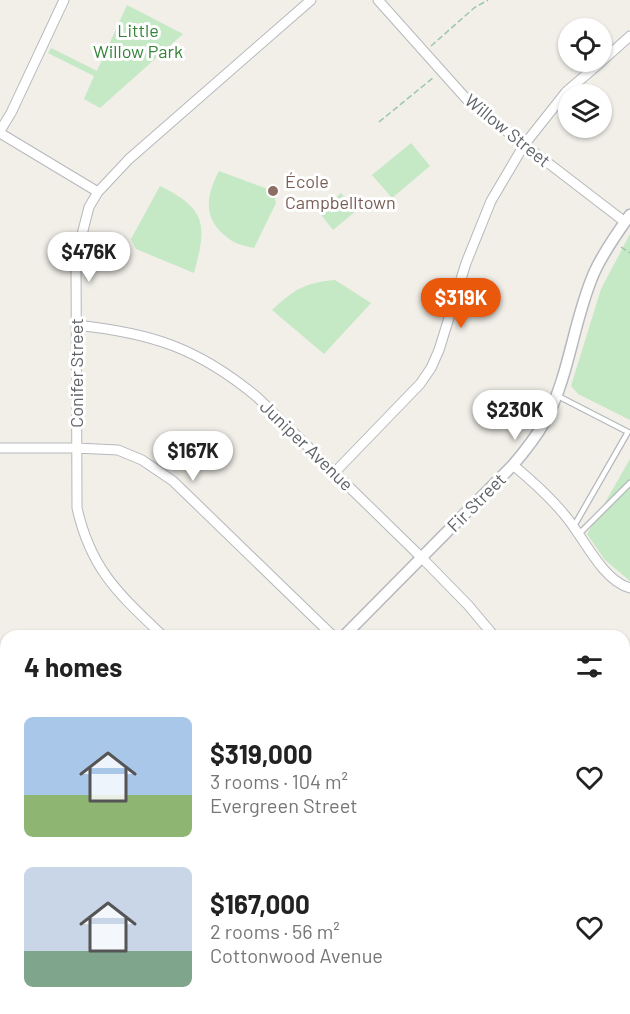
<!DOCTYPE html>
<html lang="en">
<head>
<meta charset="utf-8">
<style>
	:root { --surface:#fff; --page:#f2f2f2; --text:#222; --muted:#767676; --accent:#ea580c }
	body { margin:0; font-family:Barlow,sans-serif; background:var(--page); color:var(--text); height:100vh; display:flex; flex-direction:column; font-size:22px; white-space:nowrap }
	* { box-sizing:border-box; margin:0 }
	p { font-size:20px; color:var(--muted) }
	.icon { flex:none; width:33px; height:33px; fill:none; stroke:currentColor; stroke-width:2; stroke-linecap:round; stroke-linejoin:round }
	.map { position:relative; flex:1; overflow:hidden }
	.side { position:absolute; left:0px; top:630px; width:630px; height:384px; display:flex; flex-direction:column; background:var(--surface); border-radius:18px 18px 0 0; box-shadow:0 2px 4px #0004 }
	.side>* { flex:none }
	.buttons { position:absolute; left:558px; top:18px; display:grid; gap:12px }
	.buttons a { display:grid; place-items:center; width:54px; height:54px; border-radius:50%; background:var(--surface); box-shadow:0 2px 4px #0004; font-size:30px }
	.price { position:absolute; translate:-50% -51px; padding:0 14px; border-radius:21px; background:#fff; color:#222; font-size:20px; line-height:39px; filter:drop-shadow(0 2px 3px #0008) }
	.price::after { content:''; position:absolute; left:50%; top:36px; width:18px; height:14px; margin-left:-9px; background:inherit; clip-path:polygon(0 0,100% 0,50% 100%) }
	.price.on { background:var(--accent); color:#fff }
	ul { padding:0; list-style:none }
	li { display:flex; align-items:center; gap:18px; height:150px; padding:0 24px }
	li span { display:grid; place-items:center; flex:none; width:168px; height:120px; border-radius:9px; color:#555 }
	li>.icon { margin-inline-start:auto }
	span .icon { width:72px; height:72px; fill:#fffc; stroke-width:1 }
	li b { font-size:26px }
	h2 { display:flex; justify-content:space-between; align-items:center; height:72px; padding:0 24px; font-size:26px }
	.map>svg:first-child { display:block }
	.green { fill:#c5e8c5 }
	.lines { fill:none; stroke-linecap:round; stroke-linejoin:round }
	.service-casing { stroke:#b5b8bc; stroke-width:7 }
	.minor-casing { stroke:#b5b8bc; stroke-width:11 }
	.tertiary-casing { stroke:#b5b8bc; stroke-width:13 }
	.path { stroke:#9cc7a9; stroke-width:1.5; stroke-dasharray:6 3; stroke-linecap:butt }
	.service { stroke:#fff; stroke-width:4.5 }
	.minor { stroke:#fff; stroke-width:9 }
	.tertiary { stroke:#fff; stroke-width:10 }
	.education-dot { fill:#8d6e63; stroke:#fff; stroke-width:2 }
	.labels { text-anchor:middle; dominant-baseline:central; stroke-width:6; stroke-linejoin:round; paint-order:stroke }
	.park-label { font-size:18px; fill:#348238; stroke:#fff }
	.street-label { font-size:18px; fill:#5f6368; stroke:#fff }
	.education-label { font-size:18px; fill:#785e54; stroke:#fff; text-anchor:start }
</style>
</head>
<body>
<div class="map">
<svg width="630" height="1014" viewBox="0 0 630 1014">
	<rect width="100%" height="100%" fill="#f1efe8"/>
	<!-- green -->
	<path class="green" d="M127 5 183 34 100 108 84 99 94 76 48 53 51 48 97 71Z
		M411 143 430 166 392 198 372 175Z
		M219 171 273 191 276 203 254 248C246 246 234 244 228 238 202 219 206 196 219 171Z
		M160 186C207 209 207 225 194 273L136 249 131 239Z
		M341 193 356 211 333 230 319 212Z
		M630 234V420L578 394 571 386 601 289Z
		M335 280 371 303 324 354 272 310C295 289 304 283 335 280Z
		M630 459V581L605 560 587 534Z
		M0 746 6 749V778L0 776Z"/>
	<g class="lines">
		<!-- service casing -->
		<g class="service-casing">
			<path id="service" d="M556 395 628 432 574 526
				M579 534 630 483
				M113 1014 124 1008"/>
		</g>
		<!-- minor casing -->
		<g class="minor-casing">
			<path id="minor" d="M378 0 470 103 625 222
				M602 61 630 36
				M0 131 11 113 64 0
				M0 133 98 192
				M76 325C152 333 198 348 257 397L422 558 468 605 494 636
				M0 448H76L118 450 142 460 173 481 333 636
				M513 465C531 480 548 495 563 513 583 535 601 580 630 588
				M335 472 420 384 431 368 439 350 466 263 491 201 524 145 566 92 601 62
				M163 636C119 594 91 570 77 508L76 258 89 207 98 192 129 159 311 0
				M0 676 6 677
				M624 742H630
				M624 858H630
				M624 979H630
				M269 1008V1014
				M393 1008V1014"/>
		</g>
		<!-- tertiary casing -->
		<g class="tertiary-casing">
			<path id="tertiary" d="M344 636 513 465C525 451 536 437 545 421 570 375 573 321 594 273 603 253 617 233 630 215
				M0 962 6 961
				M136 1008 137 1014"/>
		</g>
		<!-- path -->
		<path class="path" d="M431 46 474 8 488 0
			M379 122 434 77
			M621 247 630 253
			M0 813 6 807
			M0 912 6 906"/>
		<!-- service -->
		<use href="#service" class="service"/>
		<!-- minor -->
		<use href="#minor" class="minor"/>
		<!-- tertiary -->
		<use href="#tertiary" class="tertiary"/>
	</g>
	<!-- markers -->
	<circle class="education-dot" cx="273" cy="191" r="6"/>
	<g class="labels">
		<!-- park labels -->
		<g class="park-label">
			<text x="138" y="30">Little<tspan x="138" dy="21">Willow Park</tspan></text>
		</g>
		<!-- street labels -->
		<g class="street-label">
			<text transform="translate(508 130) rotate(39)">Willow Street</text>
			<text transform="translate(76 373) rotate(-90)">Conifer Street</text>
			<text transform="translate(307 445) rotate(44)">Juniper Avenue</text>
			<text transform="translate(476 502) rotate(-45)">Fir Street</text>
		</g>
		<!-- education labels -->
		<g class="education-label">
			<text x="285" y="181">École<tspan x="285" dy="21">Campbelltown</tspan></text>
		</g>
	</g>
</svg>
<div class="buttons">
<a><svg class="icon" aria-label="locate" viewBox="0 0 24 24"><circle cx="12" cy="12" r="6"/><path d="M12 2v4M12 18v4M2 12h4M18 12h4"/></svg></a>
<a><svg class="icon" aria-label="layers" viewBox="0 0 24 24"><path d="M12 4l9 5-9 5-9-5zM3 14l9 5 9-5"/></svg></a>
</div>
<b class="price" style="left:89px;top:283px">$476K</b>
<b class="price on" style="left:461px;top:329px">$319K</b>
<b class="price" style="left:515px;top:441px">$230K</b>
<b class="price" style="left:193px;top:482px">$167K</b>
<section class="side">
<h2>4 homes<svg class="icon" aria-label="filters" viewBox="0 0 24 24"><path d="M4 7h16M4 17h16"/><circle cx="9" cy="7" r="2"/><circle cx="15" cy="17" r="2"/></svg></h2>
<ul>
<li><span style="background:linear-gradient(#a9c7e8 65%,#8fb573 0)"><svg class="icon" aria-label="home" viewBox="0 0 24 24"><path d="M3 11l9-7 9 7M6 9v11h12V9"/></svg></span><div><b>$319,000</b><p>3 rooms · 104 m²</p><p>Evergreen Street</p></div><svg class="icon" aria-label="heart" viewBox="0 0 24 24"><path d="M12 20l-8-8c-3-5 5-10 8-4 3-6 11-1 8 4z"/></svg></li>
<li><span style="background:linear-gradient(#c9d6e8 70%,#7fa58c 0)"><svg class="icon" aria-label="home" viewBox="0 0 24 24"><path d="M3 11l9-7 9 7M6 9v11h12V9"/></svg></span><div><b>$167,000</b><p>2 rooms · 56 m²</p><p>Cottonwood Avenue</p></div><svg class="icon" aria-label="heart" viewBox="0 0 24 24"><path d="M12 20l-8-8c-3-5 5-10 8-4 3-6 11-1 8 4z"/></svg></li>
</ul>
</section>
</div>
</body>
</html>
